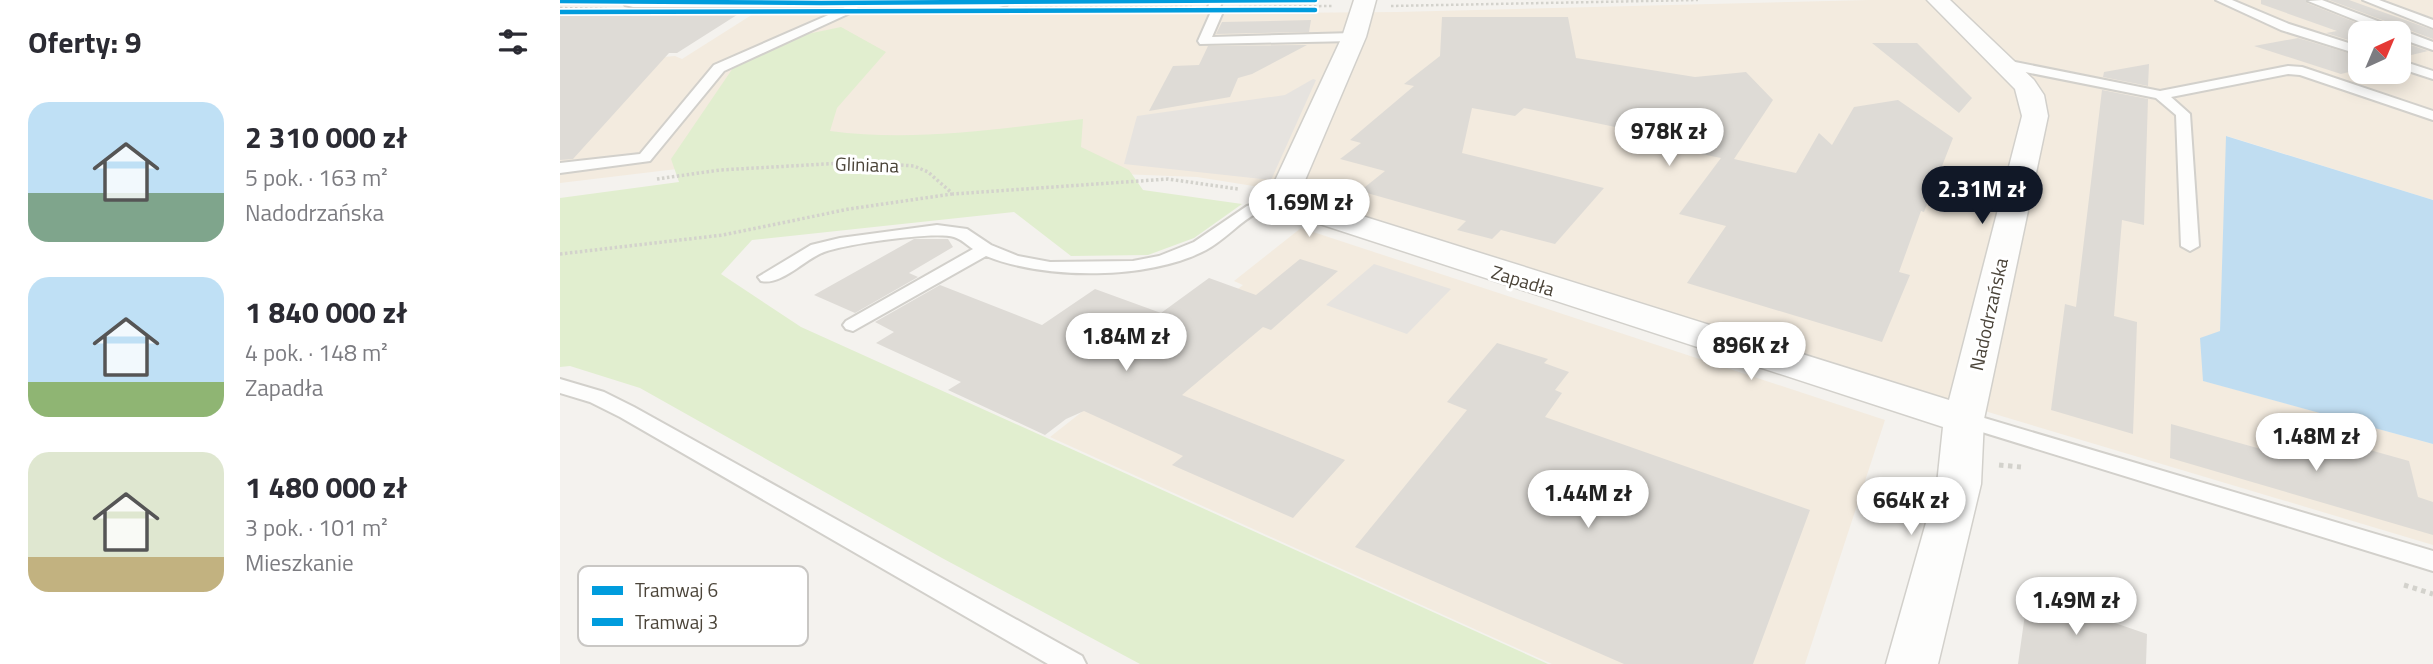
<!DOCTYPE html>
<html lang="pl">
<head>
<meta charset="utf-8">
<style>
	:root { --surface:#fff; --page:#f2f2f3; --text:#2b2b33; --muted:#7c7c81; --accent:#111827 }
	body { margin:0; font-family:"Titillium Web",sans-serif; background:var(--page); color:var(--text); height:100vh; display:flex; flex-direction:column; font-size:26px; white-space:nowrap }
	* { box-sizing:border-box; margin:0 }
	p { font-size:23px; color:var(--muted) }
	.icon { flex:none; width:38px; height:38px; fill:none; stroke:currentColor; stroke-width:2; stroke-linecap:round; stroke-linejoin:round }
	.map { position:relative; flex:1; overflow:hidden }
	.side { display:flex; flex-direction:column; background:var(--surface); width:560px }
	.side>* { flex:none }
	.needle { width:46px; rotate:44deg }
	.controls { position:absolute; left:1788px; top:21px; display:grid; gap:14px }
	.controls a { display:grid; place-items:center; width:63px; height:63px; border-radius:14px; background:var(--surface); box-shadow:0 4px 18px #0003; font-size:35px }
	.price { position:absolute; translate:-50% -60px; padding:0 16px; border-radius:24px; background:#fff; color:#222; font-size:23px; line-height:46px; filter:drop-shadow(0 2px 4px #0008) }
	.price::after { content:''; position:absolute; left:50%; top:42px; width:21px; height:16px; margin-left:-10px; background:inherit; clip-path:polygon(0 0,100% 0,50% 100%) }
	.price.current { background:var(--accent); color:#fff }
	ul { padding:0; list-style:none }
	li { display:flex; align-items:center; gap:21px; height:175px; padding:0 28px }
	li span { display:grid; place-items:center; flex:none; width:196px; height:140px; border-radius:21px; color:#555 }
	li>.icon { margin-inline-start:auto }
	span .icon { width:84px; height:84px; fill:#fffc; stroke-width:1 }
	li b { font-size:30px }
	h2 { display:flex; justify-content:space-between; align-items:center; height:84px; padding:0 28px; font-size:30px }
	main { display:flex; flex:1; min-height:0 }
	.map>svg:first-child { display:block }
	.commercial { fill:#f3ebdf; fill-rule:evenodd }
	.green { fill:#e1eecf }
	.parking { fill:#e6e3df }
	.water { fill:#c0ddf1 }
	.building { fill:#dedbd6 }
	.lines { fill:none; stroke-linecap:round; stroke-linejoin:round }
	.service-casing { stroke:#d2d0cb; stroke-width:4 }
	.minor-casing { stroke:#d2d0cb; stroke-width:3 }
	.tertiary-casing { stroke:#d2d0cb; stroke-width:4 }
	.path-far2 { stroke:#d3d2cc; stroke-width:2.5; stroke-dasharray:2.5 2.5; stroke-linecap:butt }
	.path-far1 { stroke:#d3d2cc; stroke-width:3.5; stroke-dasharray:2.5 2.5; stroke-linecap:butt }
	.path { stroke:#d3d2cc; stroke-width:5; stroke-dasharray:4.5 4.5; stroke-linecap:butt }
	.service { fill:#fdfdfc; fill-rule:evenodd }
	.minor { fill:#fdfdfc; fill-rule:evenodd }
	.tertiary { fill:#fdfdfc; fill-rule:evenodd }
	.tram-1-casing { stroke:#fff; stroke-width:8 }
	.tram-2-casing { stroke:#fff; stroke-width:8 }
	.tram-1 { stroke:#009cdd; stroke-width:4.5 }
	.tram-2 { stroke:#009cdd; stroke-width:4.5 }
	.labels { text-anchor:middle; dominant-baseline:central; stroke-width:6; stroke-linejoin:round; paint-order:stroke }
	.street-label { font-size:19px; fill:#4b4439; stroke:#fff }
	.key { fill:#fff; stroke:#c9c7c4; stroke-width:2 }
	.key-label { font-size:19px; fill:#4b4439 }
</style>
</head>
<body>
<main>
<section class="side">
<h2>Oferty: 9<svg class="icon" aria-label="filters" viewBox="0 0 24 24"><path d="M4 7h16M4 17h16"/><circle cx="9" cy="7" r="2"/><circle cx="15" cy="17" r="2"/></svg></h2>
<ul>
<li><span style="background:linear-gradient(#bfe0f5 65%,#7fa58c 0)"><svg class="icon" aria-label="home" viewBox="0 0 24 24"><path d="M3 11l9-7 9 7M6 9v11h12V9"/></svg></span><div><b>2 310 000 zł</b><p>5 pok. · 163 m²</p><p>Nadodrzańska</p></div></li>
<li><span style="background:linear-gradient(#bfe0f5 75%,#8fb573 0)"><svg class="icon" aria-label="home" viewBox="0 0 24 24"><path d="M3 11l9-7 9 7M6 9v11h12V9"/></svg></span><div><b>1 840 000 zł</b><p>4 pok. · 148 m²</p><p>Zapadła</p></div></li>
<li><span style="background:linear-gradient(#dfe7d0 75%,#c2b280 0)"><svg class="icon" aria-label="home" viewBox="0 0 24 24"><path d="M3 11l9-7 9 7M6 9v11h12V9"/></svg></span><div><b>1 480 000 zł</b><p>3 pok. · 101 m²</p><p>Mieszkanie</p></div></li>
</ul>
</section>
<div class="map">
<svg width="1873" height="664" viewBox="0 0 1873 664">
	<rect width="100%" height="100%" fill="#f4f2ee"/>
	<!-- commercial -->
	<path class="commercial" d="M1309 0H1873V200L1667 136 1660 331 1644 381 1873 444V545L1438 415 792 217 760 206 737 193 637 177 192 160 0 183V66L115 56 122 59 201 9 483 10 588 14 837 12ZM1801 33H1839V72H1801Z
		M741 228 1325 420 1245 664H992L490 437 683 285 674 281Z"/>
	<!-- green -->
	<path class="green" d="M281 27 326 52 277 108 270 131C353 142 439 129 523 119L521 147 569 170 583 190 682 204 634 238 588 255 511 256 454 212 192 240 161 274 241 327 988 664H580L382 558 80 388 10 366 0 367V198L119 182 111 159 177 62 233 37Z"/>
	<!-- parking -->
	<path class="parking" d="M753 79 756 80 711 180 564 164 577 116 725 95Z
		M814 264 891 289 847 334 766 305Z"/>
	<!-- water -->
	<path class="water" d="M1666 136 1873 200V444L1643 381 1640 338 1660 331Z"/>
	<!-- building -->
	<path class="building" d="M1701 0H1746L1747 3 1822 33H1801V44L1766 33 1777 31 1701 4Z
		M1769 0H1789L1873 30V39Z
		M0 11 43 12 180 13 117 53H109L13 159 0 160Z
		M882 17H1008L1016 58 1135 77 1186 72 1213 100 1174 159 1236 173 1259 133 1272 145 1294 107 1338 100 1393 138 1364 212 1361 211 1339 272 1350 275 1322 342 1127 283 1166 226 1119 214 1161 158 1107 147 1113 139 964 108 955 116 912 108 902 153 1044 188 995 244 941 230 932 239 897 230 906 221 800 191 825 171 780 159 801 143 790 140 854 86 844 84 880 56Z
		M751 20 749 32 656 34 662 22Z
		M1738 38 1801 57V69L1781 74 1694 46Z
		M1839 41 1868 51 1839 58Z
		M1312 43H1357L1412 98 1399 113Z
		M747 45 692 74 678 78 670 97 589 111 613 66 639 65 648 46Z
		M1589 64 1588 86 1543 77 1544 72Z
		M1542 90 1588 99 1584 225 1562 220 1554 316 1577 322 1573 434 1491 410 1505 304 1516 307Z
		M354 239H388L393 247 349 273 358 277 295 313 254 295Z
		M740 259 778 271 711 330 703 327 622 395 785 460 733 518 612 465 623 456 524 411 506 419 485 435 388 390 401 382 316 343 334 332 315 322 380 285 482 325 535 289 601 313 649 278 696 295Z
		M937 343 988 359 984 363 1009 372 995 390 1002 393 985 417 1250 510 1193 664H1064L795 547 907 410 887 402Z
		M1611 424 1730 457 1724 426 1849 461 1858 497 1873 502V535L1610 458Z
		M1468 593 1587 634 1586 664H1458Z"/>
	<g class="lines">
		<!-- service casing -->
		<g class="service-casing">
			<path id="service" d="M294 0 306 1 290 13 164 71 90 161 0 173V163L80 154 154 65 282 9Z
				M651 0H663L660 7 662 14 652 37 794 33 800 37 794 41 640 44 638 41 650 14 648 7Z
				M1656 0H1672L1729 24 1801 47V55L1721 30Z
				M1762 0 1873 42V50L1839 38V33H1828L1748 1Z
				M1803 0H1819L1873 20V28Z
				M1445 60 1600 91 1728 66 1742 67 1873 111V120L1740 75 1728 74 1611 97 1630 114 1639 246 1630 251 1621 246 1616 115 1596 98 1440 67V61Z
				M1839 60 1873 71V79L1839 68Z
				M730 195 736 197 738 200 736 203C724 206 710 208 699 212 680 221 665 240 646 250 589 280 485 280 426 256L293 331 286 329 283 325 286 321 413 249C407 245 401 239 394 237 374 231 286 244 264 252 245 259 221 286 201 281L198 277 251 245 280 238 377 225 407 229 431 245 458 256 490 262 573 261 599 256 634 242 687 206Z
				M0 379 44 392 74 407 522 656 526 664H488L60 417 30 402 0 393Z
				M1404 412 1873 551V571L1396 424 1393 419 1396 414Z"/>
		</g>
		<!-- minor casing -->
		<g class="minor-casing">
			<path id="minor" d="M794 0H816L806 37 743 185 742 192 748 199 1389 400 1462 116 1455 89 1367 0H1390L1474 80 1484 95 1488 116 1424 419 1421 484 1378 664H1326L1377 484 1383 427 726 213 712 192 713 185 782 37Z"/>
		</g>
		<!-- tertiary casing -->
		<g class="tertiary-casing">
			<path id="tertiary" d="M62 0H450L447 5 439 7H73L65 5Z"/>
		</g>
		<!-- path-far2 -->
		<path class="path-far2" d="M831 6 1138 0
			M679 7 772 6
			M0 8 47 9
			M465 8 632 7"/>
		<!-- path-far1 -->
		<path class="path-far1" d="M97 179 160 170 301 162 354 166 368 172 393 194 608 179 678 189
			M0 254 163 235 289 209 392 194"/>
		<!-- path -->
		<path class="path" d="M1439 465 1461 467
			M1844 585 1873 594"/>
		<!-- service -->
		<use href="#service" class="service"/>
		<!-- minor -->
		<use href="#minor" class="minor"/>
		<!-- tertiary -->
		<use href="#tertiary" class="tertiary"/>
		<!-- tram-1 casing -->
		<g class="tram-1-casing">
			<path id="tram-1" d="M0 1 261 3 755 0"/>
		</g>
		<!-- tram-2 casing -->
		<g class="tram-2-casing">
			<path id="tram-2" d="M0 12 755 10"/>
		</g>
		<!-- tram-1 -->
		<use href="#tram-1" class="tram-1"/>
		<!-- tram-2 -->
		<use href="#tram-2" class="tram-2"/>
	</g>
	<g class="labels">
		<!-- street labels -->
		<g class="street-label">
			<text transform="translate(307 164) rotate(2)">Gliniana</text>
			<text transform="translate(963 280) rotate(17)">Zapadła</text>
			<text transform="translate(1428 314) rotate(-77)">Nadodrzańska</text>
		</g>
	</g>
	<!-- legend -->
	<rect x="18" y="566" width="230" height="80" rx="10" class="key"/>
	<rect x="32" y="586" width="31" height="9" fill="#009cdd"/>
	<rect x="32" y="618" width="31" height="8" fill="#009cdd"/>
	<g class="key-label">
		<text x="75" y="597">Tramwaj 6</text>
		<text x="75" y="629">Tramwaj 3</text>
	</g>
</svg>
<div class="controls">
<a><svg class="needle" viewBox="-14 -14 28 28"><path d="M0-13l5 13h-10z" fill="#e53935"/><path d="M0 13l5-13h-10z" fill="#7c7c81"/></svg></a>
</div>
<b class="price" style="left:1109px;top:168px">978K zł</b>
<b class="price current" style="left:1422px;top:226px">2.31M zł</b>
<b class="price" style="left:749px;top:239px">1.69M zł</b>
<b class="price" style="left:566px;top:373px">1.84M zł</b>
<b class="price" style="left:1191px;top:382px">896K zł</b>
<b class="price" style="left:1756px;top:473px">1.48M zł</b>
<b class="price" style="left:1028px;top:530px">1.44M zł</b>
<b class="price" style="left:1351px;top:537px">664K zł</b>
<b class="price" style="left:1516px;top:637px">1.49M zł</b>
</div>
</main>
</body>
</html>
